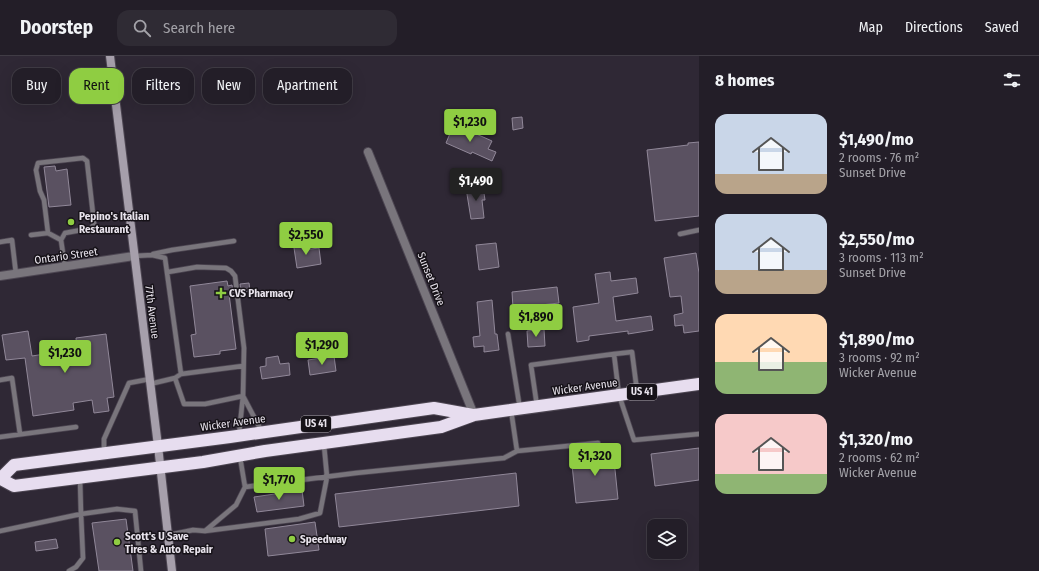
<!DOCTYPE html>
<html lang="en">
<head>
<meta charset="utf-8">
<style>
	:root { --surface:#231e28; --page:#2f2b34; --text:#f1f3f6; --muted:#a3a2a8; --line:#403c45; --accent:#8fcd42 }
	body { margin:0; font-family:"Fira Sans Condensed",sans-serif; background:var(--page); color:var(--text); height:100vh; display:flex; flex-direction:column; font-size:15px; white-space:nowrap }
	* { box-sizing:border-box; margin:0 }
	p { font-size:13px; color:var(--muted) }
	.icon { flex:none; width:22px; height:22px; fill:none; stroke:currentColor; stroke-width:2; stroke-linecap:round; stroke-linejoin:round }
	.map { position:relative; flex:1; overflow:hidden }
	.drawer { display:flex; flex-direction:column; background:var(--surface); width:340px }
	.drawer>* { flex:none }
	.guide { position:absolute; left:12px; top:12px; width:380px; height:36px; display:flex; gap:8px }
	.controls { position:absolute; left:647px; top:463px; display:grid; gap:8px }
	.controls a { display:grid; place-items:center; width:40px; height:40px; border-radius:8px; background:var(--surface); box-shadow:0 4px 16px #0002,0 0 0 1px var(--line); font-size:20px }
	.price { position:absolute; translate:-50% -34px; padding:0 9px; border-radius:4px; background:var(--accent); color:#111; font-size:13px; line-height:26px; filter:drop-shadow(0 1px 2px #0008) }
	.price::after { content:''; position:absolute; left:50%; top:24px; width:12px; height:9px; margin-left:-6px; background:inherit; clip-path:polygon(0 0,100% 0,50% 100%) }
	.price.selected { background:#222; color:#fff }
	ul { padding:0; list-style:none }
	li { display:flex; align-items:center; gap:12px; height:100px; padding:0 16px }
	li span { display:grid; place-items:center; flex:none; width:112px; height:80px; border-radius:12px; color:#555 }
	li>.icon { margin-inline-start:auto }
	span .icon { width:48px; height:48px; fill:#fffc; stroke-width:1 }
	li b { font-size:17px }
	h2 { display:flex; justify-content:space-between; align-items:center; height:48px; padding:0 16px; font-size:17px }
	.chip { padding:0 14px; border-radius:12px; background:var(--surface); box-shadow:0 4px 16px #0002,0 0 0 1px var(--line); font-size:14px; line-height:36px }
	.chip.selected { background:var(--accent); color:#111 }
	header { display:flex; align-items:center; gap:24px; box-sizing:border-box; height:56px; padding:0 20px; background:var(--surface); border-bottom:1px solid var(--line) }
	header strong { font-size:19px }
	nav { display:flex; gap:22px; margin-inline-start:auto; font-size:14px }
	.search { width:280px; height:36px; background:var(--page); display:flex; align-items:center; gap:10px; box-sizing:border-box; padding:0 14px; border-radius:12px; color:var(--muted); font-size:15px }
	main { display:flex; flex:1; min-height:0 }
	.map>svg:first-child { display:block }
	.building { fill:#5a5161; stroke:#918899 }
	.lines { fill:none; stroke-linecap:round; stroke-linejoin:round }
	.lane-casing { stroke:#4d4652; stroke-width:6 }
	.street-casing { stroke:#4d4652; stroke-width:10 }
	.secondary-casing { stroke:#4d4652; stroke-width:10 }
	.highway-casing { stroke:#4d4652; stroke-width:14 }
	.lane { stroke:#79757c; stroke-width:4.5 }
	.street { stroke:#79757c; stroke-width:8 }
	.secondary { stroke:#a69fab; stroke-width:8 }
	.highway { stroke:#e7ddef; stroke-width:12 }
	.poi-dot { fill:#8fcd42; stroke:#161218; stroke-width:1.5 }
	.labels { text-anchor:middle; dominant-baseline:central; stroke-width:3; stroke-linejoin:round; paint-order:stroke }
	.shield { fill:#161218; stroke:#a9a4ac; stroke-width:1 }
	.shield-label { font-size:10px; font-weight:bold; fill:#e8e3ec }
	.poi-label { font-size:11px; font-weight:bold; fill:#e8e3ec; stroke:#161218; text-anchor:start }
	.street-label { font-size:11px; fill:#e8e3ec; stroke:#161218 }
</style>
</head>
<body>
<header>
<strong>Doorstep</strong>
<div class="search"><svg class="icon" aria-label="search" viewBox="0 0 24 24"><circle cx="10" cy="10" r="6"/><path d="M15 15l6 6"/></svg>Search here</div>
<nav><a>Map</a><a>Directions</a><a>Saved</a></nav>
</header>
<main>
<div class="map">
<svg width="699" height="515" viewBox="0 0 699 515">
	<rect width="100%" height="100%" fill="#2f2835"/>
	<!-- building -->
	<path class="building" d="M522 61 523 72 513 74 512 62Z
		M454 68 492 85 488 93 496 96 492 105 472 96 471 98 446 87Z
		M699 86V160L655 165 647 94 688 89V87Z
		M55 110 56 115 67 113 71 149 49 151 44 111Z
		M483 130 485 144H482L484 162 471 163 466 132Z
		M301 184 303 194 319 192 321 208 297 212 293 185Z
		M496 187 499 211 479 214 476 189Z
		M696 197 699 217V275L684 277 683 269 675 270 674 259 683 257 681 240 670 241 664 202Z
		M610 216 611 225 636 222 638 237 613 241 616 265 651 260 653 274 628 278V275L589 280V284L577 286 573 251 599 247 595 218Z
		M227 225 228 230 232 229 233 237 229 238 236 293 220 295V298L194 301 191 279 196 278 190 230Z
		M249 227 250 235 241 236 240 228Z
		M557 231 559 247 513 252 512 236Z
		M492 244 495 278H497L499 294 484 296V290L474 291 473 281 480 280 477 246Z
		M544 273 545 290 528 291 527 275Z
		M28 275 32 300 77 293 76 282 106 278 114 341 107 342 109 355 94 357 92 344 73 347 74 354 33 360 25 302 6 304 2 279Z
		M278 300 280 308 289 307 290 319 262 323 260 311 266 310V302Z
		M334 300 336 315 310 319 308 304Z
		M699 392V424L655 430 651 398Z
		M613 394 618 443 576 447 571 399Z
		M516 417 519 450 339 471 335 438Z
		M302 434 304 450 257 456 254 441Z
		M126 463 133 515H99L92 467Z
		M315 466 319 494 268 500 265 473Z
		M56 483 58 492 36 495 35 486Z"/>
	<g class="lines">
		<!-- lane casing -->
		<g class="lane-casing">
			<path id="lane" d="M680 178 699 174
				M31 179 48 177
				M61 184 48 177 44 144 40 135 36 114 38 107 83 102 87 105 94 167 92 172 65 177 61 184 65 211
				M0 186 12 184 16 218
				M153 198 172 194 234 185
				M134 200 152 199 165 202 181 318 175 322 150 328
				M168 216 197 211 226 212 231 215 235 220 244 292 243 340 239 378
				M508 278 520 353
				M614 298 632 296 637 335
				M181 318 243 310
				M175 322 184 348H205L243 340
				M0 324 12 322 20 378
				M243 340 262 376
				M537 350 531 309 614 298 619 339 634 384 699 378
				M0 381 76 371
				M517 395 598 387
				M104 396V383L129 327 150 323
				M245 431 356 417 504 402 517 395 511 354
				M0 475 81 458 80 422
				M205 475 299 463 320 457 327 421 324 389
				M169 479 193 474 205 475 236 449 245 431 240 401
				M69 515 76 511 83 502 81 458 117 453 135 455 141 515"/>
		</g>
		<!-- street casing -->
		<g class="street-casing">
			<path id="street" d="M368 96 474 359
				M0 220 134 200"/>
		</g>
		<!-- secondary casing -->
		<g class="secondary-casing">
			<path id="secondary" d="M110 0 158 390 172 515"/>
		</g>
		<!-- highway casing -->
		<g class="highway-casing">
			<path id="highway" d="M0 423 14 409 230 381 434 352 473 359
				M1 423 14 430 203 406 265 395 441 371 474 359 699 328"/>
		</g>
		<!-- lane -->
		<use href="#lane" class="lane"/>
		<!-- street -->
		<use href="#street" class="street"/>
		<!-- secondary -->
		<use href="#secondary" class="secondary"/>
		<!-- highway -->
		<use href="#highway" class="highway"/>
	</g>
	<!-- markers -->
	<g class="poi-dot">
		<circle cx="71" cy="166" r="4"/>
		<path d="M219 231h4v4h4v4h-4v4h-4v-4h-4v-4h4z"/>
		<circle cx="292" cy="483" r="4"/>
		<circle cx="117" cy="486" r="4"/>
	</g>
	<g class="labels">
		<!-- shield labels -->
		<g class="shield">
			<rect x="627" y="328" width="30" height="16" rx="3"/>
			<rect x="301" y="360" width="30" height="16" rx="3"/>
		</g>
		<g class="shield-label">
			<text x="642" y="336">US 41</text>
			<text x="316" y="368">US 41</text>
		</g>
		<!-- poi labels -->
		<g class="poi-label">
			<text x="79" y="160">Pepino's Italian<tspan x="79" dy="13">Restaurant</tspan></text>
			<text x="229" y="237">CVS Pharmacy</text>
			<text x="125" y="480">Scott's U Save<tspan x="125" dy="13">Tires &amp; Auto Repair</tspan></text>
			<text x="300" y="483">Speedway</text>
		</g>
		<!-- street labels -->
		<g class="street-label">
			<text transform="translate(66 200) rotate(-8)">Ontario Street</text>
			<text transform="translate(431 223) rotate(68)">Sunset Drive</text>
			<text transform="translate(152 256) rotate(83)">77th Avenue</text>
			<text transform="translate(585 331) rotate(-8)">Wicker Avenue</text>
			<text transform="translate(233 367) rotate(-8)">Wicker Avenue</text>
		</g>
	</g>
</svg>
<div class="controls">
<a><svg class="icon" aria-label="layers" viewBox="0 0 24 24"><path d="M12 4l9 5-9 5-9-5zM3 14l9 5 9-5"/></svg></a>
</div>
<b class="price" style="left:470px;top:87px">$1,230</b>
<b class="price selected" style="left:476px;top:146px">$1,490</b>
<b class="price" style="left:306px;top:200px">$2,550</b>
<b class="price" style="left:536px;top:282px">$1,890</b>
<b class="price" style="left:322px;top:310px">$1,290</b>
<b class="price" style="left:65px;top:318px">$1,230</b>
<b class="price" style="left:595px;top:421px">$1,320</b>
<b class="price" style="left:279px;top:445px">$1,770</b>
<div class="guide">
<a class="chip">Buy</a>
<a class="chip selected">Rent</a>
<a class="chip">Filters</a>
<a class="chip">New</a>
<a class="chip">Apartment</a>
</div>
</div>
<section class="drawer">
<h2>8 homes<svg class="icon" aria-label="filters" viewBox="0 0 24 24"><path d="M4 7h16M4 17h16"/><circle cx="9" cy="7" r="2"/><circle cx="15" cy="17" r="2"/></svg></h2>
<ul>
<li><span style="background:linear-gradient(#c9d6e8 75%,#b9a48a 0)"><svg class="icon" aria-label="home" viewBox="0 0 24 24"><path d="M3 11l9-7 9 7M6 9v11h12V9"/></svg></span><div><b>$1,490/mo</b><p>2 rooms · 76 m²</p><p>Sunset Drive</p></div></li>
<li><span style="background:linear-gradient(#c9d6e8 70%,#b9a48a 0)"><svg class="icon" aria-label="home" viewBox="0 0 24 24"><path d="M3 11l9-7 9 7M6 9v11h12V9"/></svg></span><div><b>$2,550/mo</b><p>3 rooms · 113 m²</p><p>Sunset Drive</p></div></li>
<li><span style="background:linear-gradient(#ffd9b3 60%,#8fb573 0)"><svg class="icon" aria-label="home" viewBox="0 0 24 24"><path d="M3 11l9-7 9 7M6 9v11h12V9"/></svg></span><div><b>$1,890/mo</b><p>3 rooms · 92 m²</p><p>Wicker Avenue</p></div></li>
<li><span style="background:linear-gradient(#f6c9c9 75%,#8fb573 0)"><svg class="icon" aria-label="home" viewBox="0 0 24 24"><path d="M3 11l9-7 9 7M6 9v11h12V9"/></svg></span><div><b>$1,320/mo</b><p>2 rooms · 62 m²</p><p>Wicker Avenue</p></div></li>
</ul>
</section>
</main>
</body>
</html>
